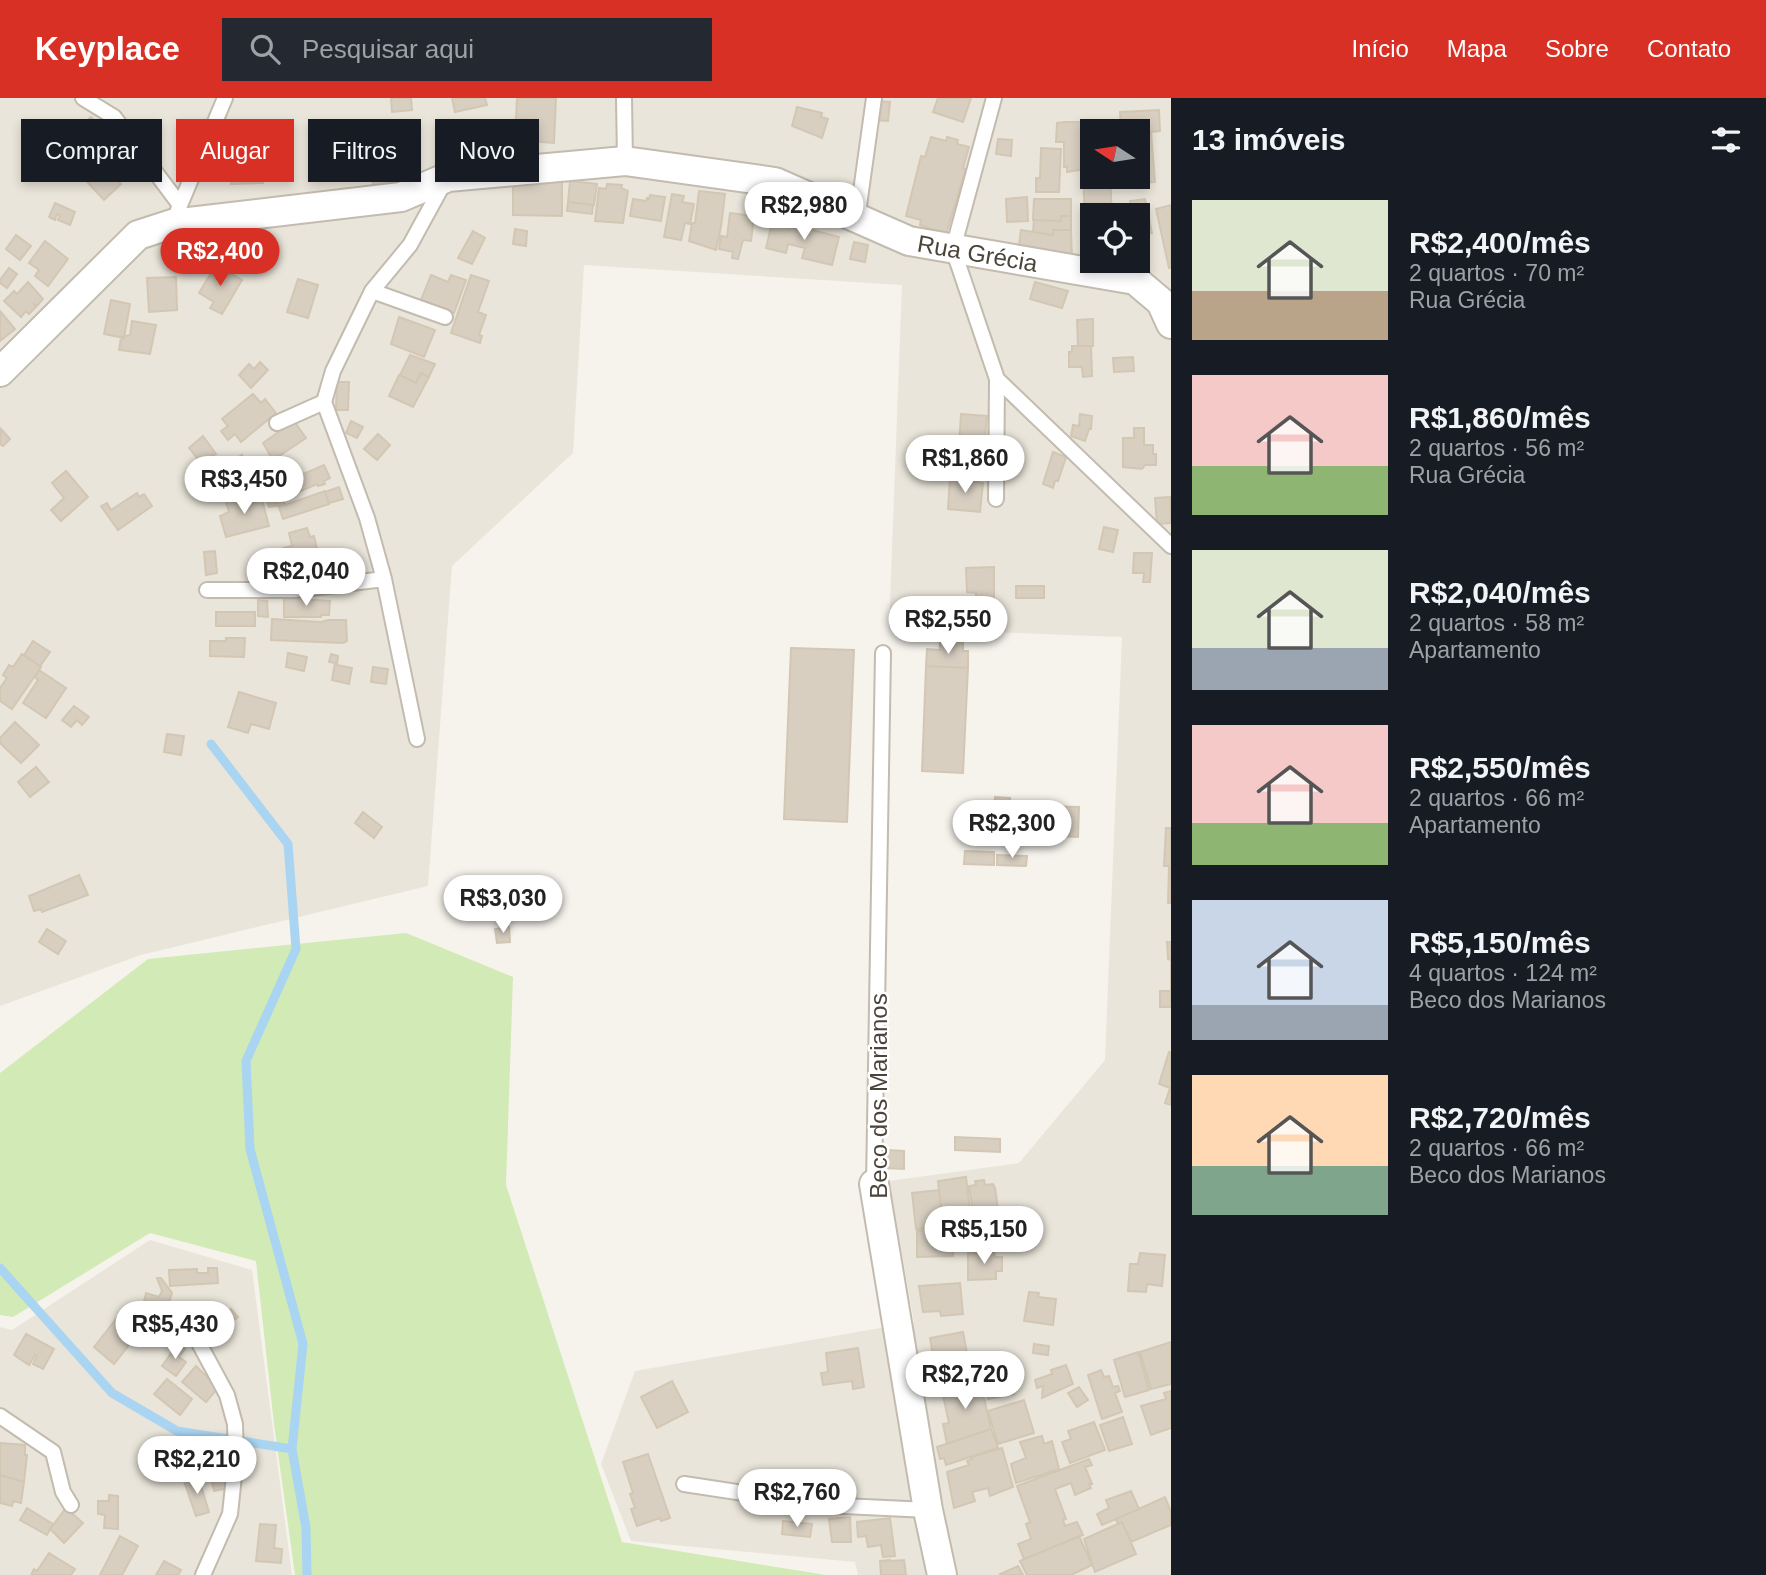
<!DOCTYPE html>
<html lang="pt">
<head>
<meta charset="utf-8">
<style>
	:root { --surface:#171b24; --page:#242831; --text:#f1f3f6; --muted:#9ea1a6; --accent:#d93025 }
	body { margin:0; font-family:Arial,sans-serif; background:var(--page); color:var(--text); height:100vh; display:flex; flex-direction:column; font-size:26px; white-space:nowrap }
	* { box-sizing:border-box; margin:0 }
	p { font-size:23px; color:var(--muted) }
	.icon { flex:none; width:38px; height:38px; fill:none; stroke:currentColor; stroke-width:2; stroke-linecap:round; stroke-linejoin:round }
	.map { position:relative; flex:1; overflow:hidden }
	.sheet { display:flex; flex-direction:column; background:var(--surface); width:595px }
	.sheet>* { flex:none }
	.top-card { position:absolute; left:21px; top:21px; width:665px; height:63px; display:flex; gap:14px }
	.needle { width:46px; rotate:282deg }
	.tools { position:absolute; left:1080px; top:21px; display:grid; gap:14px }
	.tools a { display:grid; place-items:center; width:70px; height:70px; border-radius:0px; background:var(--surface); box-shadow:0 4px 10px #0003; font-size:35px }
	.price { position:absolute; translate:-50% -60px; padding:0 16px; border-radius:24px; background:#fff; color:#222; font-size:23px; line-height:46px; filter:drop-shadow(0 2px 4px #0008) }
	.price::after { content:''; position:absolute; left:50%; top:42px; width:21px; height:16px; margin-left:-10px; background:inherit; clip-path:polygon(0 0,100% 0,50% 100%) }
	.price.on { background:var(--accent); color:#fff }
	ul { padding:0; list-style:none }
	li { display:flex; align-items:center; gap:21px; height:175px; padding:0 21px }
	li span { display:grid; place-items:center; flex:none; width:196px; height:140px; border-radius:0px; color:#555 }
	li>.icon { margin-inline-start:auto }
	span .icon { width:84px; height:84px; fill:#fffc; stroke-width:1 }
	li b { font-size:30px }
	h2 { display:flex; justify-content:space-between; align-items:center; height:84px; padding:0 21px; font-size:30px }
	.chip { padding:0 24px; border-radius:0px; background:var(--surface); box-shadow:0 4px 10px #0003; font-size:24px; line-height:63px }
	.chip.on { background:var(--accent); color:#fff }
	header { display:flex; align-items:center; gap:42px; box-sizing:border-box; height:98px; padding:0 35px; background:var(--accent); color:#fff }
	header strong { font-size:33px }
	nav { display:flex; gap:38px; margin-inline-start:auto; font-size:24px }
	.search { width:490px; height:63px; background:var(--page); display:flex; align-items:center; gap:18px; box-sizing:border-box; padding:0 24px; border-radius:0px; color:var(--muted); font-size:26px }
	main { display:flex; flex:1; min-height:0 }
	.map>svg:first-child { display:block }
	.residential { fill:#eae5da; fill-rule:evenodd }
	.green { fill:#d2eab5 }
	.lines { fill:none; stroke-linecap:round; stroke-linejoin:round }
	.stream { stroke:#a9d4f2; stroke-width:9 }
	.building { fill:#d8cfc1; stroke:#d3c7b4; stroke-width:2 }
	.service-casing { stroke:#c2bbae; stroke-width:18 }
	.minor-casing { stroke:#c2bbae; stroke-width:32 }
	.service { stroke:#fff; stroke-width:14 }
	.minor { stroke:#fff; stroke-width:28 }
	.labels { text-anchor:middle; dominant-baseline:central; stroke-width:5; stroke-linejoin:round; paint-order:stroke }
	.street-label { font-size:24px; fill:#4b4439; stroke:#fff }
</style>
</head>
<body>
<header>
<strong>Keyplace</strong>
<div class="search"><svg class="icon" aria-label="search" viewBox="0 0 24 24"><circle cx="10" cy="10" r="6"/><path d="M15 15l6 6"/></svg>Pesquisar aqui</div>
<nav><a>Início</a><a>Mapa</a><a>Sobre</a><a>Contato</a></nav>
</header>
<main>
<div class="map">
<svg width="1171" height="1477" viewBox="0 0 1171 1477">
	<rect width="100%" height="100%" fill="#f6f3ec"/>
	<!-- residential -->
	<path class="residential" d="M0 0H1171V1477H858L855 1464 631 1443 601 1366 635 1273 914 1224 889 1083 1019 1065 1105 962 1122 539 889 530 902 187 584 167 573 355 452 468 428 788 141 857 0 908ZM1092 33H1138V79H1092ZM1092 117H1138V163H1092Z
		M150 1142 252 1172 292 1477H0V1229L12 1232Z"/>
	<!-- green -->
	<path class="green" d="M406 835 513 879 506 1087 622 1444 826 1477H295L274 1326 256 1163 150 1135 13 1219 0 1217V975L148 861Z"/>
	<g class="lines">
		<!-- stream -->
		<path class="stream" d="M211 646 288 746 296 851 246 963 250 1051 303 1246 292 1351 306 1430 307 1477
			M0 1170 112 1295 177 1333 292 1351"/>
	</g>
	<!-- building -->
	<path class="building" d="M391 0H411L412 12 392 14Z
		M452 0H485L487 7 455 14Z
		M517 0H556L554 45 515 42Z
		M938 0H971L963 24 933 14Z
		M876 3 890 4 888 23 875 22Z
		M797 9 822 15 821 19 828 21 822 40 792 28Z
		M1159 12 1160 33 1151 34 1155 84 1120 86V79H1138V33H1121L1120 14Z
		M91 19 105 35 86 52 68 28 75 22 81 28Z
		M1065 24H1098V33H1092V70L1067 74V69H1064V44H1056L1057 25Z
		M317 25 340 26 342 79 319 78Z
		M354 39H367L369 70 354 69Z
		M931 39 946 43 947 39 958 42 957 46 969 49 963 70 966 71 946 136 920 127 921 122 906 118 921 58 925 59Z
		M998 41 1012 42 1011 58 996 56Z
		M1041 50 1061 51 1059 94H1036V80H1040Z
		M260 51 263 85 231 86V54Z
		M96 59 121 86 104 102 79 75Z
		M392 62 393 88H373V63Z
		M1083 79H1110L1112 117H1092V136H1086Z
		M562 81V118L513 117V83Z
		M570 83 597 86 594 107 568 104Z
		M607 86 622 87 621 90 628 93 623 125 595 123 599 90 606 91Z
		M699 93 725 96 721 129 716 152 689 143 692 125H695Z
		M672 96 684 98 682 104 694 106 690 126 685 125 681 142 664 139Z
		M650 97 665 99 661 123 630 118 633 101 646 103 647 100 649 101Z
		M1027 99 1028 123 1007 124 1006 101Z
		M1034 101H1071V118H1061V123L1033 122Z
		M1145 101 1152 135 1138 138V117H1133L1130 103Z
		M568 104 593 107 592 116 567 113Z
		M55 105 75 114 70 127 58 122 60 117 57 116 55 122 49 119Z
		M1171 107V170H1169L1156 111Z
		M730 115 754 118 751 143 743 142 738 161 732 160 733 154 719 151 721 138 727 139Z
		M1061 118H1071V132H1053V137L1033 134 1034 122 1061 123Z
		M772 124 790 129V126L839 139 832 167 802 160 805 150 788 146 786 155 766 150Z
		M515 131 527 133 526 148 513 146Z
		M1021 132 1053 137V132H1071L1072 161 1018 154Z
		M473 133 485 140 472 166 458 160Z
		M16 137 31 148 20 162 6 151Z
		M45 143 68 161 48 188 35 178 39 172 29 165Z
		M854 144 868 147 865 164 850 161Z
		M216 167 242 182 222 216 210 210 214 204 199 195Z
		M9 170 17 176 7 190 0 185V182Z
		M431 177 448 184 451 177 466 182 454 215 421 202Z
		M471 177 489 183 478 214 486 217 479 237 482 238 480 245 451 235Z
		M176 179 177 212 149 214 147 180Z
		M298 181 318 187 308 220 287 214Z
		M28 184 43 201 37 208 33 205 36 209 29 216 26 213 21 219 4 203 14 193 17 196Z
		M1035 184 1068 193 1062 210 1030 201Z
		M111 202 130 206 124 240 104 236Z
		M0 213 15 231 0 243Z
		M399 219 435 232 424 259 391 246Z
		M1093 221V248H1078L1077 222Z
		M132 223 156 227 150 256 119 252 121 239 130 237Z
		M1072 248H1091L1092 278 1083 279 1082 269H1069V254H1072Z
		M410 257 435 266 429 279 421 275 416 285 400 277Z
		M1133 259 1134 273 1114 274 1113 260Z
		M260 264 268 272 251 290 239 277 249 266 254 271Z
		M421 275 429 279 413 309 389 298 399 277 416 285Z
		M337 284H349L348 312H336Z
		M253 296 261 305 265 301 276 315 241 344 235 336 228 342 221 333 228 328 222 321Z
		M961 316 987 318 983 359 972 358 971 347H959Z
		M1080 316 1092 318 1091 331H1089L1085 343 1071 338 1073 327 1079 328Z
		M294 323 306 340 273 362 263 345Z
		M351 323 363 329 357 340 346 335Z
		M1134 330H1144V347H1153V356H1156V367H1145L1142 371 1123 369V340H1134Z
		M1 331 10 341 3 348 0 346Z
		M378 336 390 347 377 362 364 351Z
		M203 338 216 356 200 364 189 350Z
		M1053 354 1066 359 1058 383H1055L1053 390 1043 386Z
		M242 357 246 370 233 374 230 364Z
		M324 367 330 380 324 383 325 386 318 388 317 386 285 400 280 386Z
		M66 373 88 399 61 423 51 412 64 400 52 385Z
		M950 379 983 385 980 414 948 411Z
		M339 389 343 401 329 405 325 394Z
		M325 393 329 406 283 421 279 409Z
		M137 395 139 399 144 396 152 408 118 432 101 408 107 405 111 412Z
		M270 395 275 405 283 402 285 407 269 409 265 397Z
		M250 396 253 405 262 402 269 428 226 439 220 418 229 414 226 404Z
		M1170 399 1171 425 1157 426 1155 400Z
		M1104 429 1118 432 1113 454 1099 451Z
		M307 430 310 439 314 438 317 451 284 454 283 450 292 448 289 435Z
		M215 453 217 475 206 477 204 454Z
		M1134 455H1152L1150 484H1143L1144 475H1133Z
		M305 459 310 486 294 488 289 462Z
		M345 460 346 480 327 482 326 461Z
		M289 463 292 480 286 481 285 478 262 482 260 469Z
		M994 469V502H976V495L967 494 966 470Z
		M1016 488H1044V500H1016Z
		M284 500 330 503 329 517H321V519H284Z
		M258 502 267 503 268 519 258 518Z
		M216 514H255V528H216Z
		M272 521 321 524 328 522H346L347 543 343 545 271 542Z
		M226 540H245L244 559 210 558V543H226Z
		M33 543 50 554 40 568 24 557Z
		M940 544H963V553H968V570L926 568 927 551 940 552Z
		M791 550 854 552 847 724 784 721Z
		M288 555 307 559 304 573 286 569Z
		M22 556 41 569 12 611 0 603V590L7 580 3 577 9 567 13 569Z
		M331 556 338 558 337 567 352 570 349 586 332 582 335 565 329 564Z
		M926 568 968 570 963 675 922 673Z
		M373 569 388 571 386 586 371 584Z
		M39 572 66 590 46 620 23 605 38 582 35 579Z
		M239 594 276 605 269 631 251 626 248 635 228 629Z
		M74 608 89 619 82 627 77 622 71 629 62 622Z
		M15 624 39 647 21 665 0 645V640Z
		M167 636 184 638 181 657 164 654Z
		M36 669 49 684 30 699 18 684Z
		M995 699 1010 700V709H1025L1024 734 982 733 984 710H994Z
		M1039 708 1079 709 1078 739 1038 737Z
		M363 714 382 729 374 740 355 725Z
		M1166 730H1171V805H1168L1169 768H1164Z
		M965 753 994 754V767L964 766Z
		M997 757 1027 758 1026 768 997 767Z
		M79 777 88 797 42 814 41 811 34 813 29 798Z
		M509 829 510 844 497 845 495 831Z
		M47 831 66 843 58 856 39 844Z
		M1167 844H1171V909H1160V893H1171V862L1168 861Z
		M1169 954 1171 955V1007L1165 1005 1170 990 1159 986Z
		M955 1039 1000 1041V1054L955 1052Z
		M887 1052 904 1053V1071L886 1070Z
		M966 1079 971 1120 943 1124 938 1083Z
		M984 1082 985 1087 993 1086 995 1090 998 1111 973 1114 969 1088 976 1087 975 1083Z
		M939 1092 943 1128 916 1131 912 1095Z
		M952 1130 953 1158 917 1159V1133Z
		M994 1154 995 1159H1002V1173H996V1181L968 1182V1155Z
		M1140 1155 1165 1157 1162 1188 1147 1186 1146 1194 1128 1193 1130 1166H1138Z
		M208 1170H217L218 1185 170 1188 169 1172 197 1171V1175H208Z
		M157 1180H161L172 1195 168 1207 161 1217 174 1231 168 1238 141 1217 146 1195 159 1199 162 1193Z
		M960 1185 963 1216 941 1218 940 1213 923 1214 919 1188Z
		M1029 1194 1039 1195 1038 1199 1056 1201 1053 1227 1024 1223Z
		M231 1211 238 1219 226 1228 219 1221Z
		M117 1220 135 1234 126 1244 129 1247 114 1266 94 1249Z
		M963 1234 972 1282 943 1288 941 1277 937 1279 930 1240Z
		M26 1236 54 1251 43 1271 33 1266 37 1258 35 1257 29 1267 14 1257Z
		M1171 1244V1286L1151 1291 1140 1254Z
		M178 1246 185 1251 179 1259 186 1264 176 1278 162 1268Z
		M1034 1246 1049 1248 1048 1257 1033 1255Z
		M858 1250 864 1289 853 1291 852 1283 823 1287 821 1275 828 1274 826 1255Z
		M1138 1254 1149 1292 1125 1299 1114 1262Z
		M1066 1267 1073 1286 1042 1300 1043 1288 1037 1290 1035 1282 1052 1276 1051 1272Z
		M196 1268 218 1290 206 1304 182 1284Z
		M1101 1272 1104 1279 1109 1278 1113 1289 1118 1288 1120 1293 1115 1295 1122 1314 1102 1321 1088 1277Z
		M1009 1276 1014 1296 988 1301 984 1281Z
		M167 1281 192 1301 180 1317 154 1296Z
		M976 1281 979 1295 982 1294 985 1304 991 1331 947 1346 943 1326 949 1325 941 1288Z
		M672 1283 688 1314 657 1330 641 1299Z
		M1079 1289 1088 1302 1077 1309 1068 1295Z
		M1171 1293V1330L1151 1337 1141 1308 1166 1301 1164 1295Z
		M1024 1302 1034 1335 998 1346 988 1313Z
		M1123 1319 1132 1346 1109 1353 1100 1327Z
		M1094 1324 1105 1352 1070 1365 1062 1344 1071 1341 1068 1333Z
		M991 1331 998 1350 946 1367 944 1360 940 1361 937 1349Z
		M1042 1338 1044 1346 1052 1343 1059 1371 1016 1385 1011 1366 1026 1360 1020 1344Z
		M0 1345 25 1347V1357H27L24 1384 0 1377Z
		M224 1350 229 1390 214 1393 206 1354Z
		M1002 1350 1013 1389 990 1398 988 1390 972 1394 975 1403 954 1410 947 1374 969 1367 967 1363 972 1361 971 1359Z
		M648 1356 670 1420 661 1423 660 1420 637 1428 631 1411 635 1410 630 1396 633 1395 623 1364Z
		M1089 1361 1092 1367 1085 1369 1092 1386H1089L1091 1390 1075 1397 1071 1385 1055 1391 1066 1421 1063 1422 1065 1428 1077 1424 1083 1437 1024 1461 1018 1446 1031 1441 1026 1426 1030 1424 1017 1388Z
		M0 1377 24 1384 21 1405 13 1403 12 1408 0 1405Z
		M198 1378 209 1414 196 1418 184 1383Z
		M1131 1393 1139 1411 1102 1427 1097 1416 1109 1410 1106 1402Z
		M109 1397 118 1398V1431L104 1430 105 1417 98 1416V1403H109Z
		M1165 1399 1171 1414V1427L1131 1444 1122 1424 1118 1426 1116 1421Z
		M27 1410 53 1426 47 1437 20 1422Z
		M66 1410 83 1425 64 1445 50 1431Z
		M850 1419 851 1444H832L829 1421Z
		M890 1420 895 1458 883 1459 881 1447 868 1449 866 1438 858 1439 857 1424Z
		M783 1423 812 1426 810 1439 782 1436Z
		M1122 1424 1136 1456 1095 1474 1084 1441Z
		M260 1426 276 1427 274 1450 282 1451 281 1465 256 1463Z
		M120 1438 138 1448 122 1477H100Z
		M1079 1438 1092 1467 1071 1477H1027L1020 1463Z
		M49 1455 75 1471 71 1477H31L34 1471 37 1473Z
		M890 1462 891 1463 904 1462 906 1477H881L880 1463Z
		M164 1463 181 1472 178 1477H156Z
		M1018 1468 1023 1477H1001L1000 1476Z"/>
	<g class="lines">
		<!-- service casing -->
		<g class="service-casing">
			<path id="service" d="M83 0 114 19 180 107
				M624 0 625 63
				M994 0 953 151 997 281 1171 448
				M178 112 225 0
				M857 122 874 0
				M372 193 445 219
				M277 325 324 304
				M996 401 997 281
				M207 492H294L384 481
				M417 641 384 481 367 420 324 304 333 273 372 193 410 147 445 83
				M874 1086 883 555
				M186 1221 227 1297 235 1326 236 1359 230 1416 203 1477
				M0 1318 53 1354 63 1394 71 1407
				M684 1386 822 1407 928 1412"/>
		</g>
		<!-- minor casing -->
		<g class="minor-casing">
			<g id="minor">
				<path id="s1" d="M0 274 138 137 172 126 401 99 448 79 625 63 775 84 909 143 1135 182 1161 204 1171 226"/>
				<path d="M874 1086 928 1412 942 1477"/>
			</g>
		</g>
		<!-- service -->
		<use href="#service" class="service"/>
		<!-- minor -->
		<use href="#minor" class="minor"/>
	</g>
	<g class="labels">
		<!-- street labels -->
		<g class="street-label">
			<text stroke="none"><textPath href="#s1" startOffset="1057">Rua Grécia</textPath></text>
			<text transform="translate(878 998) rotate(-90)">Beco dos Marianos</text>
		</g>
	</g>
</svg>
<div class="tools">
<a><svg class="needle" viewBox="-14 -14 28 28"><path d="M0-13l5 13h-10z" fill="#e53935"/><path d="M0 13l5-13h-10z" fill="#9ea1a6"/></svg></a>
<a><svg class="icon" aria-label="locate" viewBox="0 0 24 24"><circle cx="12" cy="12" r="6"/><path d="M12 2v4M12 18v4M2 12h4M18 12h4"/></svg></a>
</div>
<b class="price" style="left:804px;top:144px">R$2,980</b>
<b class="price on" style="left:220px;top:190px">R$2,400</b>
<b class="price" style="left:965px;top:397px">R$1,860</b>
<b class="price" style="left:244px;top:418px">R$3,450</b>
<b class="price" style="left:306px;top:510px">R$2,040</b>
<b class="price" style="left:948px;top:558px">R$2,550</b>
<b class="price" style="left:1012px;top:762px">R$2,300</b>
<b class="price" style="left:503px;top:837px">R$3,030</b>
<b class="price" style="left:984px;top:1168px">R$5,150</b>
<b class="price" style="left:175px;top:1263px">R$5,430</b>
<b class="price" style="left:965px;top:1313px">R$2,720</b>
<b class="price" style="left:197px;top:1398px">R$2,210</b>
<b class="price" style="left:797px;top:1431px">R$2,760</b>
<div class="top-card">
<a class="chip">Comprar</a>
<a class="chip on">Alugar</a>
<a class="chip">Filtros</a>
<a class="chip">Novo</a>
</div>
</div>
<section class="sheet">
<h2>13 imóveis<svg class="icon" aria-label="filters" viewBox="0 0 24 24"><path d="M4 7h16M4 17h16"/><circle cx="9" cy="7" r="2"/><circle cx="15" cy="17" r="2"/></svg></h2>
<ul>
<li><span style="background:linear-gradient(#dfe7d0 65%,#b9a48a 0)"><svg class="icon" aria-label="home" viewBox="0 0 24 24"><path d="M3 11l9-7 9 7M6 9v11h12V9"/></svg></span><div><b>R$2,400/mês</b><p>2 quartos · 70 m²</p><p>Rua Grécia</p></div></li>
<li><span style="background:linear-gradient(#f6c9c9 65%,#8fb573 0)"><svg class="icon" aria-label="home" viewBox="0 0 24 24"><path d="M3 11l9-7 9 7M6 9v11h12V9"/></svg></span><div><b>R$1,860/mês</b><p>2 quartos · 56 m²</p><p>Rua Grécia</p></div></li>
<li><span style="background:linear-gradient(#dfe7d0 70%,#9aa5b1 0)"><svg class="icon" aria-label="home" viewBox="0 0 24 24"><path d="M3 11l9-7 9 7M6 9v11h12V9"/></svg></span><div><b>R$2,040/mês</b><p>2 quartos · 58 m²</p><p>Apartamento</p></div></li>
<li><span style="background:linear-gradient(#f6c9c9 70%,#8fb573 0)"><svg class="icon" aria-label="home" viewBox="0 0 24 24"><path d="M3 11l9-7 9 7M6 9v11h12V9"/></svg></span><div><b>R$2,550/mês</b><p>2 quartos · 66 m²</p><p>Apartamento</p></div></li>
<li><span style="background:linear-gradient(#c9d6e8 75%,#9aa5b1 0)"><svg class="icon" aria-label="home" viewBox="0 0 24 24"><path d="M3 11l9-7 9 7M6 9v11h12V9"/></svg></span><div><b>R$5,150/mês</b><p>4 quartos · 124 m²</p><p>Beco dos Marianos</p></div></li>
<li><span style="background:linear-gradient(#ffd9b3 65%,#7fa58c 0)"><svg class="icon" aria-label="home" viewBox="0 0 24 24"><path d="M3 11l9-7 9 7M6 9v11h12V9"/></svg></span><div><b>R$2,720/mês</b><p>2 quartos · 66 m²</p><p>Beco dos Marianos</p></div></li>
</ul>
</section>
</main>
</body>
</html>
